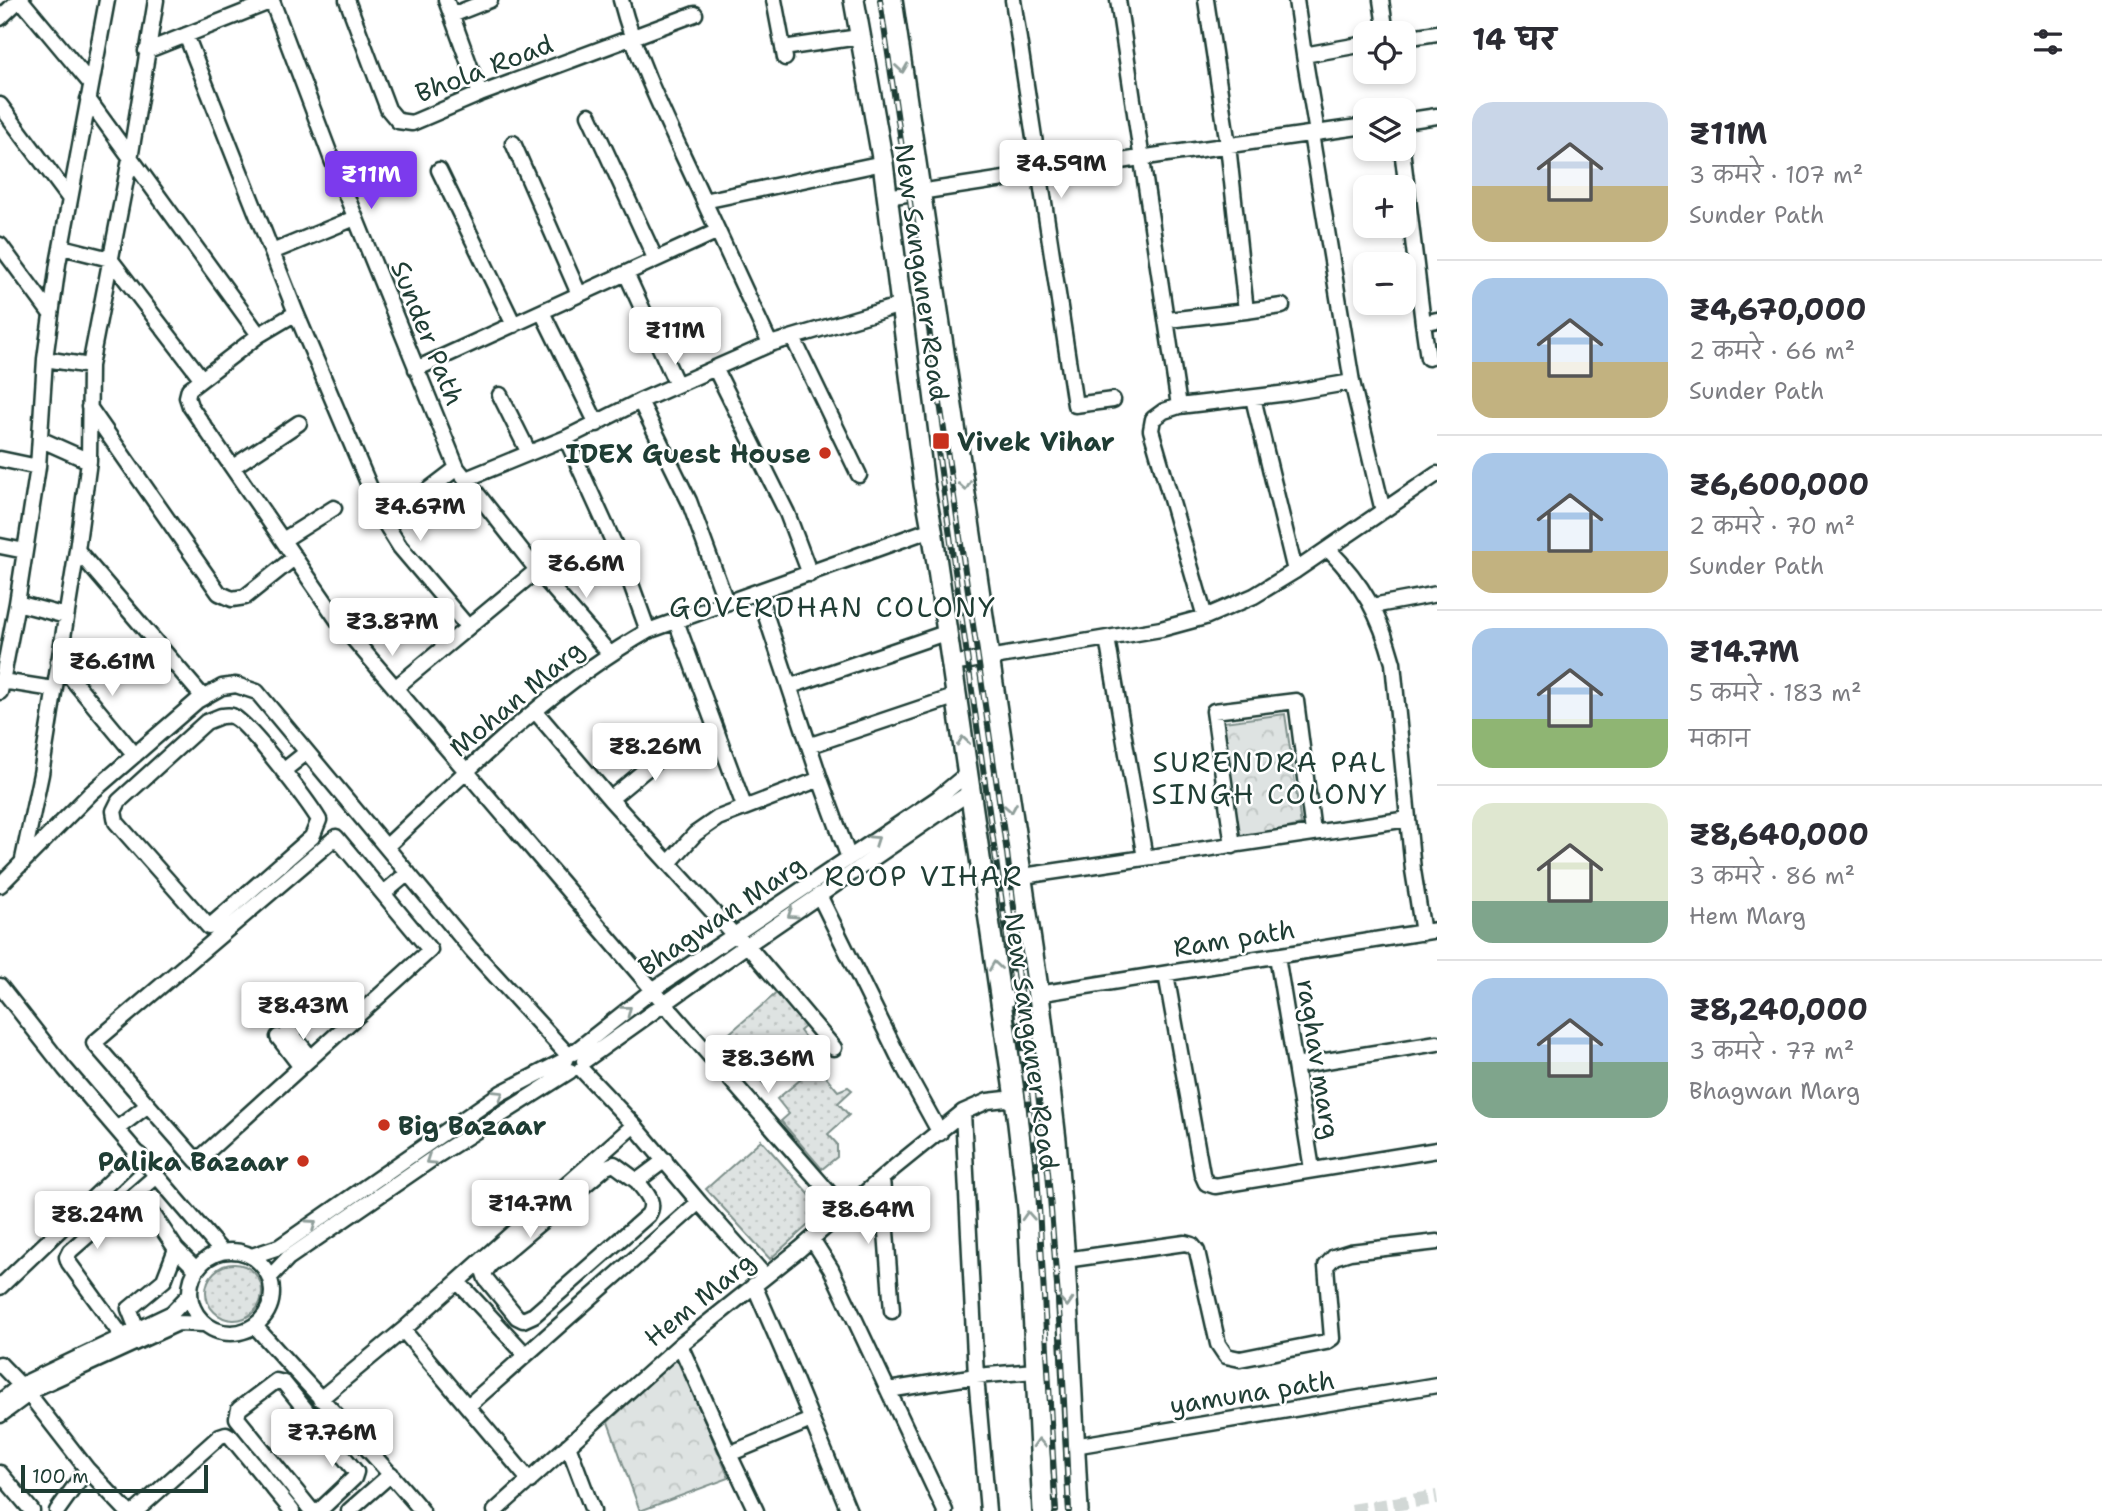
<!DOCTYPE html>
<html lang="hi">
<head>
<meta charset="utf-8">
<style>
	:root { --surface:#fff; --page:#f2f2f3; --text:#2b2b33; --muted:#7c7c81; --line:#e1e1e2; --accent:#7c3aed }
	body { margin:0; font-family:"Shantell Sans","Playpen Sans Deva",sans-serif; background:var(--page); color:var(--text); height:100vh; display:flex; flex-direction:column; font-size:26px; white-space:nowrap }
	* { box-sizing:border-box; margin:0 }
	p { font-size:23px; color:var(--muted) }
	.icon { flex:none; width:38px; height:38px; fill:none; stroke:currentColor; stroke-width:2; stroke-linecap:round; stroke-linejoin:round }
	.map { position:relative; flex:1; overflow:hidden }
	.sheet { display:flex; flex-direction:column; background:var(--surface); width:665px }
	.sheet>* { flex:none }
	.tools { position:absolute; left:1353px; top:21px; display:grid; gap:14px }
	.tools a { display:grid; place-items:center; width:63px; height:63px; border-radius:14px; background:var(--surface); box-shadow:0 4px 10px #0003; font-size:35px }
	.scale { position:absolute; left:21px; bottom:18px; width:187px; box-sizing:border-box; padding-left:7px; border:4px solid #1f3d34; border-top:0; font-size:19px; line-height:24px; white-space:nowrap; color:#1f3d34; -webkit-text-stroke:5px #fff; paint-order:stroke }
	.price { position:absolute; translate:-50% -60px; padding:0 16px; border-radius:7px; background:#fff; color:#222; font-size:23px; line-height:46px; filter:drop-shadow(0 2px 4px #0008) }
	.price::after { content:''; position:absolute; left:50%; top:42px; width:21px; height:16px; margin-left:-10px; background:inherit; clip-path:polygon(0 0,100% 0,50% 100%) }
	.price.active { background:var(--accent); color:#fff }
	ul { padding:0; list-style:none }
	li { display:flex; align-items:center; gap:21px; height:175px; padding:0 35px }
	li+li { border-top:2px solid var(--line) }
	li span { display:grid; place-items:center; flex:none; width:196px; height:140px; border-radius:21px; color:#555 }
	li>.icon { margin-inline-start:auto }
	span .icon { width:84px; height:84px; fill:#fffc; stroke-width:1 }
	li b { font-size:30px }
	h2 { display:flex; justify-content:space-between; align-items:center; height:84px; padding:0 35px; font-size:30px }
	main { display:flex; flex:1; min-height:0 }
	.map>svg:first-child { display:block }
	.grass { fill:url(#grass-dots); stroke:#7e908b; stroke-width:2 }
	.park { fill:url(#park-crowns); stroke:#7e908b; stroke-width:2 }
	.lines { fill:none; stroke-linecap:round; stroke-linejoin:round }
	.minor-tunnel { stroke:#d2d8d6; stroke-width:14; stroke-dasharray:14 7; stroke-linecap:butt }
	.minor-casing { stroke:#1f3d34; stroke-width:19 }
	.major-casing { stroke:#1f3d34; stroke-width:24 }
	.minor { stroke:#fff; stroke-width:14 }
	.major { stroke:#fff; stroke-width:19 }
	.rail-casing { stroke:#1f3d34; stroke-width:6 }
	.rail { stroke:#fff; stroke-width:3.5; stroke-dasharray:10; stroke-linecap:butt }
	.oneway { stroke:#8f9e9a }
	.poi-dot { fill:#c8321e; stroke:#fff; stroke-width:2.5 }
	.labels { text-anchor:middle; dominant-baseline:central; stroke-width:5; stroke-linejoin:round; paint-order:stroke }
	.street-label { font-size:26px; fill:#1f3d34; stroke:#fff }
	.poi-label { font-size:26px; font-weight:bold; fill:#1f3d34; stroke:#fff; text-anchor:start }
	.neighbourhood-label { font-size:28px; letter-spacing:2px; fill:#1f3d34; stroke:#fff }
</style>
</head>
<body>
<main>
<div class="map">
<svg width="1437" height="1511" viewBox="0 0 1437 1511">
	<defs>
		<pattern id="grass-dots" width="8" height="8" patternUnits="userSpaceOnUse" patternTransform="scale(1.75)"><rect width="8" height="8" fill="#dee3e2"/><path d="M2 2h.1M6 6h.1" fill="none" stroke="#bec4c2" stroke-width="1.8" stroke-linecap="round"/></pattern>
		<pattern id="park-crowns" width="20" height="18" patternUnits="userSpaceOnUse" patternTransform="scale(1.75)"><rect width="20" height="18" fill="#dee3e2"/><path d="M2 6a3 3 0 1 1 6 0M12 15a3 3 0 1 1 6 0" fill="none" stroke="#bec4c2"/></pattern>
	</defs>
	<rect width="100%" height="100%" fill="#fff"/>
	<filter id="ink" filterUnits="userSpaceOnUse"><feTurbulence type="fractalNoise" baseFrequency=".0143" numOctaves="2"/><feDisplacementMap in="SourceGraphic" scale="14" xChannelSelector="R" yChannelSelector="G"/><feConvolveMatrix kernelMatrix="1 2 1 2 8 2 1 2 1" color-interpolation-filters="sRGB"/></filter>
	<g filter="url(#ink)">
		<!-- grass -->
		<path class="grass" d="M779 991 808 1024 800 1031 810 1044 764 1084 753 1072 741 1082 712 1048Z
			M817 1066 838 1091 848 1087 852 1090 838 1103 849 1115 828 1134 837 1144V1157L822 1169 781 1121 789 1114 777 1099Z
			M761 1140 824 1211 770 1259 706 1189Z
			M206 1292a28 28 0 1 1 56 0a28 28 0 1 1-56 0Z"/>
		<!-- park -->
		<path class="park" d="M1285 714 1301 825 1238 839 1223 722Z
			M678 1357 729 1478 640 1511 608 1422Z"/>
		<g class="lines">
			<!-- minor-tunnel -->
			<path class="minor-tunnel" d="M1352 1511 1437 1497"/>
			<!-- minor casing -->
			<g class="minor-casing">
				<path id="minor" d="M21 0 91 84
					M347 0 388 109 398 121 412 123 480 94 695 14
					M446 0 480 94
					M621 0C639 69 675 136 704 201
					M774 0 785 58
					M1013 0 1075 405 1113 400
					M1118 0 1179 406 1164 411 1153 419 1151 430 1205 617
					M1296 0 1304 55
					M1381 0 1386 33
					M452 15 490 0
					M0 18 19 0
					M186 35 296 313 385 523
					M1404 38 1437 33
					M783 48 859 37
					M146 51 272 1 332 160 457 468 537 570 609 653
					M88 99 259 335
					M0 105 70 199
					M589 115 655 258
					M1404 121 1437 116
					M1317 133 1304 55 1365 44
					M1311 134 1352 382
					M513 143 579 294
					M1402 149 1423 323 1437 320
					M439 170 514 325
					M887 197 1160 155 1365 126
					M0 245 51 314
					M62 247 110 259 202 379
					M272 252 355 218
					M626 273 677 385
					M1246 311 1282 306
					M542 312 597 424
					M296 313 259 335 189 389 187 397 190 406 339 622 664 1003 845 1211
					M1168 320 1246 311 1228 145 1206 0
					M1423 323 1428 358
					M793 338 859 475
					M770 344 704 201 883 163
					M45 359 90 366
					M715 368 787 513 810 574
					M416 369 718 231
					M500 395 529 453
					M1253 398 1295 571
					M640 401 689 501 726 602
					M1179 406 1288 393 1352 382 1383 511
					M89 407 219 593 232 599 245 597 295 557
					M566 438 626 570 648 631
					M42 440 89 461
					M0 459 38 467
					M233 467 299 423
					M457 468 385 523 400 547 467 626
					M466 479 566 438 640 401 770 344 901 305
					M283 540 334 508
					M0 546 25 551
					M1328 549C1363 584 1380 615 1393 663L1413 870 1423 933
					M77 550 203 697
					M758 592 820 779 849 858
					M17 603 66 616
					M1372 606 1437 594
					M676 621 744 806
					M1107 638 1145 858
					M58 662 135 755
					M952 664 1161 629 1205 617 1254 596 1295 571 1437 474
					M2 681 53 689
					M791 686 948 632
					M395 688 537 570
					M0 692 17 603 38 467 45 359 58 264 107 0
					M535 711 610 799 734 935 747 945 834 1048
					M221 716C225 716 229 715 232 716 248 722 309 803 319 820L312 837 209 927 116 822 114 811 119 801 206 722Z
					M811 745 957 696
					M283 771 307 752
					M610 799 679 742
					M1233 846 1214 711 1296 701 1313 832
					M386 847C468 770 550 687 648 631L932 529
					M669 863 695 834 718 818 820 779
					M22 864 41 774 77 550 89 461 90 366 130 159 156 0
					M1023 876 1408 819
					M0 885 91 793 197 701 222 687 236 685 257 692 471 949 568 1055
					M384 893 408 873
					M819 895 903 1066 940 1133
					M1277 956 1312 1169
					M1166 974 1202 1174 1206 1183 1215 1186 1437 1150
					M0 986 65 1069 222 1252
					M1000 1000 1437 930
					M288 1029 311 1058
					M278 1037 301 1067
					M573 1053 654 989 938 798 967 774
					M584 1061 747 945 970 792
					M1295 1066 1437 1043
					M581 1069 634 1125 699 1202
					M963 1112 976 1376 988 1511
					M118 1128 148 1105 197 1161 430 950 336 837 94 1043 148 1105
					M882 1178 892 1311
					M637 1181 614 1164 606 1167 490 1265 484 1273 486 1279 517 1317 523 1320 534 1315 648 1215C657 1202 645 1192 637 1181L665 1160
					M138 1192 176 1249 196 1269
					M812 1239 831 1269 945 1511
					M190 1292a41 41 0 1 1 82 0a41 41 0 1 1-82 0Z
					M252 1256 279 1247 501 1093 565 1060
					M1065 1260 1185 1243 1192 1245 1197 1251 1218 1344 1226 1356 1240 1359 1326 1342 1332 1338 1326 1266 1334 1257 1350 1252 1437 1242
					M270 1277 288 1258 438 1155 570 1071
					M458 1282 525 1354
					M754 1285 794 1377 849 1511
					M0 1287 139 1154
					M255 1326C310 1389 369 1447 422 1511
					M137 1329 129 1309 164 1280 176 1249
					M403 1330 634 1125
					M122 1336 69 1263 67 1257 70 1251 157 1175
					M680 1345 729 1454
					M0 1364 28 1393 87 1469 127 1511
					M888 1390 976 1376 1035 1371
					M320 1399 403 1330 530 1481
					M0 1402 21 1385 172 1313 189 1295
					M468 1406 699 1202 765 1276
					M0 1415 38 1387 178 1323 203 1324
					M568 1445 593 1511
					M1074 1446 1437 1385
					M0 1473 32 1511
					M57 1511 87 1469
					M136 1511 220 1436 226 1434 231 1437 292 1511
					M312 1511 237 1418 239 1409 276 1381 284 1383 356 1472 354 1478 319 1511
					M349 1511 391 1474
					M495 1511 680 1345 800 1249 895 1167 963 1112 988 1101 1015 1098
					M756 1511 729 1454 811 1420"/>
			</g>
			<!-- major casing -->
			<g class="major-casing">
				<path id="major" d="M854 0 883 163 924 485 932 529 1015 1098 1028 1209 1043 1511
					M892 0 1039 995 1056 1140 1065 1260 1078 1511"/>
			</g>
			<!-- minor -->
			<use href="#minor" class="minor"/>
			<!-- major -->
			<use href="#major" class="major"/>
			<!-- rail casing -->
			<g class="rail-casing">
				<path id="rail" d="M880 0 1007 853 1048 1172 1061 1336 1069 1511
					M936 437 1014 987 1037 1171 1056 1511"/>
			</g>
			<!-- rail -->
			<use href="#rail" class="rail"/>
		</g>
		<!-- one-way arrows -->
		<defs><path id="oneway-chevron" d="M-2-3.5L2.5 0L-2 3.5" fill="none" stroke-width="1.6" stroke-linecap="round" stroke-linejoin="round" transform="scale(1.75)"/></defs>
		<g class="oneway">
			<use href="#oneway-chevron" transform="translate(902 68) rotate(82)"/>
			<use href="#oneway-chevron" transform="translate(965 486) rotate(81)"/>
			<use href="#oneway-chevron" transform="translate(963 741) rotate(-98)"/>
			<use href="#oneway-chevron" transform="translate(1011 808) rotate(80)"/>
			<use href="#oneway-chevron" transform="translate(875 840) rotate(-34)"/>
			<use href="#oneway-chevron" transform="translate(792 914) rotate(146)"/>
			<use href="#oneway-chevron" transform="translate(995 966) rotate(-98)"/>
			<use href="#oneway-chevron" transform="translate(627 1010) rotate(-38)"/>
			<use href="#oneway-chevron" transform="translate(499 1095) rotate(-32)"/>
			<use href="#oneway-chevron" transform="translate(430 1160) rotate(146)"/>
			<use href="#oneway-chevron" transform="translate(1028 1216) rotate(-93)"/>
			<use href="#oneway-chevron" transform="translate(312 1224) rotate(-35)"/>
			<use href="#oneway-chevron" transform="translate(1067 1302) rotate(87)"/>
			<use href="#oneway-chevron" transform="translate(1039 1443) rotate(-93)"/>
		</g>
	</g>
	<!-- markers -->
	<g class="poi-dot">
		<rect x="932" y="432" width="18" height="18" rx="3.5"/>
		<circle cx="825" cy="453" r="7"/>
		<circle cx="384" cy="1125" r="7"/>
		<circle cx="303" cy="1161" r="7"/>
	</g>
	<g class="labels">
		<!-- street labels -->
		<g class="street-label">
			<text transform="translate(484 68) rotate(-21)">Bhola Road</text>
			<text transform="translate(922 272) rotate(82)">New Sanganer Road</text>
			<text transform="translate(428 333) rotate(68)">Sunder Path</text>
			<text transform="translate(516 698) rotate(-40)">Mohan Marg</text>
			<text transform="translate(721 915) rotate(-34)">Bhagwan Marg</text>
			<text transform="translate(1234 938) rotate(-9)">Ram path</text>
			<text transform="translate(1032 1041) rotate(82)">New Sanganer Road</text>
			<text transform="translate(1319 1059) rotate(81)">raghav marg</text>
			<text transform="translate(699 1299) rotate(-39)">Hem Marg</text>
			<text transform="translate(1252 1392) rotate(-9)">yamuna path</text>
		</g>
		<!-- poi labels -->
		<g class="poi-label">
			<text x="957" y="441">Vivek Vihar</text>
			<text x="811" y="453" text-anchor="end">IDEX Guest House</text>
			<text x="398" y="1125">Big Bazaar</text>
			<text x="289" y="1161" text-anchor="end">Palika Bazaar</text>
		</g>
		<!-- neighbourhood labels -->
		<g class="neighbourhood-label">
			<text x="833" y="607">GOVERDHAN COLONY</text>
			<text x="1270" y="762">SURENDRA PAL<tspan x="1270" dy="32">SINGH COLONY</tspan></text>
			<text x="924" y="876">ROOP VIHAR</text>
		</g>
	</g>
</svg>
<div class="tools">
<a><svg class="icon" aria-label="locate" viewBox="0 0 24 24"><circle cx="12" cy="12" r="6"/><path d="M12 2v4M12 18v4M2 12h4M18 12h4"/></svg></a>
<a><svg class="icon" aria-label="layers" viewBox="0 0 24 24"><path d="M12 4l9 5-9 5-9-5zM3 14l9 5 9-5"/></svg></a>
<a>+</a>
<a>−</a>
</div>
<div class="scale">100 m</div>
<b class="price" style="left:1061px;top:200px">₹4.59M</b>
<b class="price active" style="left:371px;top:211px">₹11M</b>
<b class="price" style="left:675px;top:367px">₹11M</b>
<b class="price" style="left:420px;top:543px">₹4.67M</b>
<b class="price" style="left:586px;top:600px">₹6.6M</b>
<b class="price" style="left:392px;top:658px">₹3.87M</b>
<b class="price" style="left:112px;top:698px">₹6.61M</b>
<b class="price" style="left:655px;top:783px">₹8.26M</b>
<b class="price" style="left:303px;top:1042px">₹8.43M</b>
<b class="price" style="left:768px;top:1095px">₹8.36M</b>
<b class="price" style="left:530px;top:1240px">₹14.7M</b>
<b class="price" style="left:868px;top:1246px">₹8.64M</b>
<b class="price" style="left:97px;top:1251px">₹8.24M</b>
<b class="price" style="left:332px;top:1469px">₹7.76M</b>
</div>
<section class="sheet">
<h2>14 घर<svg class="icon" aria-label="filters" viewBox="0 0 24 24"><path d="M4 7h16M4 17h16"/><circle cx="9" cy="7" r="2"/><circle cx="15" cy="17" r="2"/></svg></h2>
<ul>
<li><span style="background:linear-gradient(#c9d6e8 60%,#c2b280 0)"><svg class="icon" aria-label="home" viewBox="0 0 24 24"><path d="M3 11l9-7 9 7M6 9v11h12V9"/></svg></span><div><b>₹11M</b><p>3 कमरे · 107 m²</p><p>Sunder Path</p></div></li>
<li><span style="background:linear-gradient(#a9c7e8 60%,#c2b280 0)"><svg class="icon" aria-label="home" viewBox="0 0 24 24"><path d="M3 11l9-7 9 7M6 9v11h12V9"/></svg></span><div><b>₹4,670,000</b><p>2 कमरे · 66 m²</p><p>Sunder Path</p></div></li>
<li><span style="background:linear-gradient(#a9c7e8 70%,#c2b280 0)"><svg class="icon" aria-label="home" viewBox="0 0 24 24"><path d="M3 11l9-7 9 7M6 9v11h12V9"/></svg></span><div><b>₹6,600,000</b><p>2 कमरे · 70 m²</p><p>Sunder Path</p></div></li>
<li><span style="background:linear-gradient(#a9c7e8 65%,#8fb573 0)"><svg class="icon" aria-label="home" viewBox="0 0 24 24"><path d="M3 11l9-7 9 7M6 9v11h12V9"/></svg></span><div><b>₹14.7M</b><p>5 कमरे · 183 m²</p><p>मकान</p></div></li>
<li><span style="background:linear-gradient(#dfe7d0 70%,#7fa58c 0)"><svg class="icon" aria-label="home" viewBox="0 0 24 24"><path d="M3 11l9-7 9 7M6 9v11h12V9"/></svg></span><div><b>₹8,640,000</b><p>3 कमरे · 86 m²</p><p>Hem Marg</p></div></li>
<li><span style="background:linear-gradient(#a9c7e8 60%,#7fa58c 0)"><svg class="icon" aria-label="home" viewBox="0 0 24 24"><path d="M3 11l9-7 9 7M6 9v11h12V9"/></svg></span><div><b>₹8,240,000</b><p>3 कमरे · 77 m²</p><p>Bhagwan Marg</p></div></li>
</ul>
</section>
</main>
</body>
</html>
